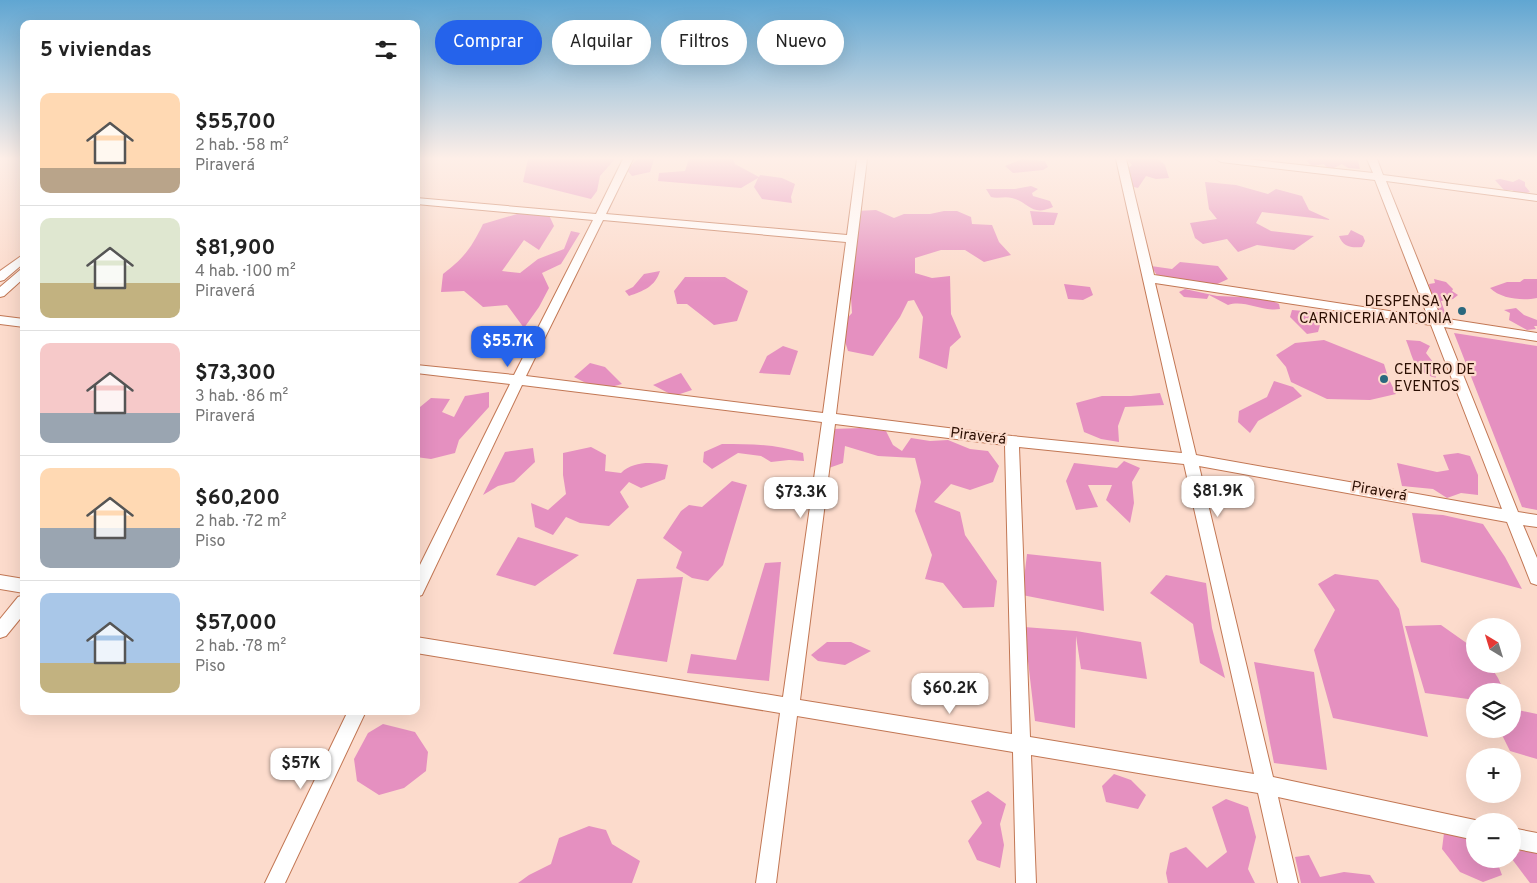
<!DOCTYPE html>
<html lang="es">
<head>
<meta charset="utf-8">
<style>
	:root { --surface:#fff; --page:#f6f6f6; --text:#222; --muted:#767676; --line:#e0e0e0; --accent:#2563eb }
	body { margin:0; font-family:Overpass,sans-serif; background:var(--page); color:var(--text); height:100vh; display:flex; flex-direction:column; font-size:19px; white-space:nowrap }
	* { box-sizing:border-box; margin:0 }
	p { font-size:16px; color:var(--muted) }
	.icon { flex:none; width:28px; height:28px; fill:none; stroke:currentColor; stroke-width:2; stroke-linecap:round; stroke-linejoin:round }
	.map { position:relative; flex:1; overflow:hidden }
	.panel { position:absolute; left:20px; top:20px; width:400px; height:695px; display:flex; flex-direction:column; background:var(--surface); border-radius:10px; box-shadow:0 5px 20px #0002 }
	.panel>* { flex:none }
	.hud { position:absolute; left:435px; top:20px; width:475px; height:45px; display:flex; gap:10px }
	.needle { width:32px; rotate:322deg }
	.tools { position:absolute; left:1466px; top:618px; display:grid; gap:10px }
	.tools a { display:grid; place-items:center; width:55px; height:55px; border-radius:50%; background:var(--surface); box-shadow:0 5px 20px #0002; font-size:25px }
	.price { position:absolute; translate:-50% -42px; padding:0 11px; border-radius:10px; background:#fff; color:#222; font-size:16px; line-height:32px; filter:drop-shadow(0 1px 2px #0008) }
	.price::after { content:''; position:absolute; left:50%; top:30px; width:15px; height:11px; margin-left:-8px; background:inherit; clip-path:polygon(0 0,100% 0,50% 100%) }
	.price.current { background:var(--accent); color:#fff }
	ul { padding:0; list-style:none }
	li { display:flex; align-items:center; gap:15px; height:125px; padding:0 20px }
	li+li { border-top:1px solid var(--line) }
	li span { display:grid; place-items:center; flex:none; width:140px; height:100px; border-radius:10px; color:#555 }
	li>.icon { margin-inline-start:auto }
	span .icon { width:60px; height:60px; fill:#fffc; stroke-width:1 }
	li b { font-size:21px }
	h2 { display:flex; justify-content:space-between; align-items:center; height:60px; padding:0 20px; font-size:21px }
	.chip { padding:0 18px; border-radius:22px; background:var(--surface); box-shadow:0 5px 20px #0002; font-size:18px; line-height:45px }
	.chip.current { background:var(--accent); color:#fff }
	.map>svg:first-child { display:block }
	.green { fill:#e590c0 }
	.lines { fill:none; stroke-linecap:round; stroke-linejoin:round }
	.minor-casing { stroke:#c27754; stroke-width:2 }
	.minor { fill:#fff; fill-rule:evenodd }
	.poi-dot { fill:#2a687e; stroke:#fcdbcc; stroke-width:2 }
	.labels { text-anchor:middle; dominant-baseline:central; stroke-width:4.5; stroke-linejoin:round; paint-order:stroke }
	.poi-label { font-size:15px; fill:#2b0e02; stroke:#fcdbcc; text-anchor:end }
	.street-label { font-size:15px; fill:#2b0e02; stroke:#fcdbcc }
</style>
</head>
<body>
<div class="map">
<svg width="1537" height="883" viewBox="0 0 1537 883">
	<rect width="100%" height="100%" fill="#fcdbcc"/>
	<!-- green -->
	<path class="green" d="M528 159H615L600 176 597 191 591 199 523 182Z
		M637 159H654L650 172 632 176 627 170Z
		M689 159H733L735 164 759 177 760 175 782 178 795 184 791 197 792 203 762 199 754 187 758 178 741 188 658 181 659 173 685 171Z
		M1022 159 1045 161 1048 167 1043 170 1013 173 1005 166Z
		M1127 159H1158L1165 165 1169 178 1156 179 1146 176 1138 188 1130 186 1127 169 1132 165Z
		M1311 159 1358 160 1360 169 1348 168 1342 164 1334 168H1327L1324 164 1312 166 1306 160Z
		M1500 179 1513 182 1519 179 1525 182V186L1530 192 1519 195 1512 190H1504L1495 180Z
		M1205 182 1236 185 1268 194 1276 189 1302 196 1309 210 1331 220 1262 212 1256 223 1271 231 1314 236 1294 250 1257 245 1238 252 1227 239 1203 244 1195 238 1190 223 1217 219 1209 209Z
		M1031 186 1038 189 1032 193 1033 196 1050 201 1053 207C1031 217 1029 202 1012 198 1004 196 998 199 991 197L986 189H1015Z
		M876 210 894 218 904 214H930L944 211H957L971 217 972 224 992 225 999 242 1011 255 984 262 965 250H941L915 258V273L932 278 950 276 951 314 961 337 950 347 947 369 919 358 923 317 914 300 908 301 900 317 873 356 848 351 840 326 852 313 849 267 856 253V211Z
		M1030 211 1058 213 1054 225H1033Z
		M548 213 554 226 539 250 524 240 502 271 520 273 538 259 564 249 571 231 580 233 561 264 542 273 549 288 539 307 524 328 507 305 483 307 464 291 441 292 443 274C464 258 472 247 483 224L517 214Z
		M1351 230 1363 236 1365 241 1362 247C1351 248 1343 247 1339 236L1348 235Z
		M1180 262 1218 266 1228 279 1213 286 1158 277 1151 266 1172 269Z
		M660 271C655 287 643 291 629 296L625 291 633 287 644 274Z
		M685 277H725L748 291 737 321 714 325 687 304H677L674 291Z
		M1434 279 1446 282 1453 289 1452 291 1458 295 1453 299 1441 301 1446 315 1444 321 1438 318 1435 310 1436 299 1431 296 1429 284 1435 283Z
		M1524 279H1537V298C1523 301 1501 299 1490 288L1507 282H1520Z
		M1064 284 1090 287 1093 295 1083 300 1068 299Z
		M1185 289 1217 296 1266 298 1279 304 1280 309C1262 312 1244 299 1228 305L1209 295 1207 299 1184 297 1179 292Z
		M1516 308 1524 315 1537 320V326H1534L1536 329 1527 330 1509 320 1510 313 1504 310Z
		M1292 310 1340 314 1351 325 1322 318 1318 332 1307 334 1290 317Z
		M1454 333 1537 346V510L1522 507Z
		M1324 340 1384 364 1388 377 1396 394 1370 400 1327 399 1291 382 1286 367 1276 355 1295 343Z
		M1406 340 1420 341 1430 346 1426 353 1433 362 1436 378C1413 371 1414 360 1406 340Z
		M783 346 798 351 790 375 759 373 767 356Z
		M590 363 605 367 622 384 600 390 574 377Z
		M681 373 692 390 674 396 653 385Z
		M1274 381 1293 387 1302 396 1258 421 1250 433 1238 422 1239 411 1267 397Z
		M489 392V407L459 440 455 453 431 459 416 457V415L420 407 431 398 450 399 442 412 454 417 465 396Z
		M1160 393 1164 405 1125 407 1118 426 1119 442 1101 439 1084 432 1076 403 1102 396H1131Z
		M861 428 886 431 893 445 902 451 911 438 930 441 948 440 970 449 988 451 999 466 993 482 970 490 951 484 934 502 960 512 965 535 997 581 994 607 963 608 943 583 925 579 932 555 915 511 921 482 915 458 878 456 845 446 843 463 826 469 832 429Z
		M722 444C750 444 776 444 803 453L804 461 789 460 771 462 761 456 738 453 712 469 703 462 704 452Z
		M591 447 606 455 605 471 621 473C633 461 652 462 668 465L665 479 641 488 629 482 620 492 629 507 609 526 580 523 566 517 553 535 535 527 531 503 548 510 566 494 563 475V453Z
		M533 448 535 462 514 482 498 486 483 495 505 452Z
		M1458 453 1470 456 1478 475V495L1461 493 1447 498 1433 489 1402 486 1397 463 1437 472 1449 470 1443 455Z
		M1124 461 1140 468 1132 482 1134 503 1130 523 1106 500 1112 485H1088L1098 507 1076 510 1066 481 1074 463 1117 468Z
		M732 481 747 485 723 565 708 581 692 578 676 568 682 552 663 538 681 511 689 505 702 507Z
		M1412 513 1443 515 1483 524 1505 557 1522 589 1421 562Z
		M518 537 579 555 535 586 496 575Z
		M1027 554 1101 562 1104 611 1022 595Z
		M781 562 769 681 687 673 691 654 736 660 765 563Z
		M1335 574 1378 580 1399 609 1428 737 1333 718 1314 650 1335 610 1318 584Z
		M1166 575 1206 583 1212 628 1225 678 1200 663 1193 624 1150 593Z
		M683 577 667 662 613 654 637 579Z
		M1441 625 1475 649V664H1489L1498 678 1504 691H1475V700L1425 693 1405 626Z
		M1024 627 1076 631 1141 642 1147 679 1081 669 1076 636 1075 728 1035 721Z
		M827 642H851L871 651 845 665 818 661 811 655Z
		M1254 662 1314 672 1327 770 1274 763Z
		M1513 709 1537 714V759L1510 751 1499 729H1512Z
		M383 724 415 732 428 752 426 771 404 788 379 795 357 781 354 759 368 733Z
		M1114 774 1131 780 1146 795 1138 809 1106 802 1102 786Z
		M988 791 1006 804 1000 824 1004 845 1000 868 977 860 968 841 982 823 971 801Z
		M1226 799 1248 807 1256 837 1248 869 1255 883H1168L1166 873 1170 853 1186 847 1207 868 1227 852 1212 807Z
		M589 826 606 830 612 844 640 861 632 883H518L529 875 551 864 559 838Z
		M1444 833 1475 838V859H1496L1502 875 1483 882 1460 872 1442 849Z
		M1527 844 1537 848V883H1530L1512 859Z
		M1309 855 1320 877 1344 872 1370 875 1375 883H1301L1295 857Z"/>
	<g class="lines">
		<!-- minor casing -->
		<g class="minor-casing">
			<path id="minor" d="M623 159H633L606 214 847 235 857 159H867L836 414 1012 436 1182 453 1116 159H1126L1154 275 1428 317 1375 180 1221 162 1216 159H1246L1373 173 1367 159H1377L1383 175 1537 195V201L1386 181 1441 318 1537 333V341L1444 327 1518 512 1537 515V527L1523 525 1537 558V585L1531 583 1529 578 1507 522 1199 466 1273 777 1475 820 1477 821H1475V840L1278 797 1298 883H1278L1258 793 1031 755 1036 883H1016L1013 752 797 716 776 883H756L780 713 416 653V637L783 697 822 422 522 385 422 595 416 597V573L510 384 416 373V365L514 375 593 220 416 204V198L596 214ZM603 220 846 242 823 413 526 376ZM1155 283 1431 325 1502 509 1196 455ZM835 424 1005 445 1012 734 800 700ZM1019 447 1184 464 1254 774 1030 737Z
				M24 254V263L4 280 0 281V271Z
				M24 269V278L4 296 0 297V287L20 270Z
				M0 316 24 319V327L0 324Z
				M0 575 24 579V593L0 589Z
				M24 595V614L6 636 0 638V619L18 597Z
				M348 711H366L285 883H265Z
				M1512 828 1537 833V853L1512 848Z"/>
		</g>
		<!-- minor -->
		<use href="#minor" class="minor"/>
	</g>
	<!-- sky -->
	<linearGradient id="sky" x2="0" y2="1"><stop stop-color="#60a6d2"/><stop offset="0.56" stop-color="#feefe8"/><stop offset="1" stop-color="#feefe8" stop-opacity="0"/></linearGradient>
	<rect width="1537" height="283" fill="url(#sky)"/>
	<!-- markers -->
	<g class="poi-dot">
		<circle cx="1462" cy="311" r="5"/>
		<circle cx="1384" cy="379" r="5"/>
	</g>
	<g class="labels">
		<!-- poi labels -->
		<g class="poi-label">
			<text x="1452" y="302">DESPENSA Y<tspan x="1452" dy="17">CARNICERIA ANTONIA</tspan></text>
			<text x="1394" y="370" text-anchor="start">CENTRO DE<tspan x="1394" dy="17">EVENTOS</tspan></text>
		</g>
		<!-- street labels -->
		<g class="street-label">
			<text transform="translate(978 437) rotate(7)">Piraverá</text>
			<text transform="translate(1379 492) rotate(10)">Piraverá</text>
		</g>
	</g>
</svg>
<div class="tools">
<a><svg class="needle" viewBox="-14 -14 28 28"><path d="M0-13l5 13h-10z" fill="#e53935"/><path d="M0 13l5-13h-10z" fill="#767676"/></svg></a>
<a><svg class="icon" aria-label="layers" viewBox="0 0 24 24"><path d="M12 4l9 5-9 5-9-5zM3 14l9 5 9-5"/></svg></a>
<a>+</a>
<a>−</a>
</div>
<b class="price current" style="left:508px;top:368px">$55.7K</b>
<b class="price" style="left:1218px;top:518px">$81.9K</b>
<b class="price" style="left:801px;top:519px">$73.3K</b>
<b class="price" style="left:950px;top:715px">$60.2K</b>
<b class="price" style="left:301px;top:790px">$57K</b>
<div class="hud">
<a class="chip current">Comprar</a>
<a class="chip">Alquilar</a>
<a class="chip">Filtros</a>
<a class="chip">Nuevo</a>
</div>
<section class="panel">
<h2>5 viviendas<svg class="icon" aria-label="filters" viewBox="0 0 24 24"><path d="M4 7h16M4 17h16"/><circle cx="9" cy="7" r="2"/><circle cx="15" cy="17" r="2"/></svg></h2>
<ul>
<li><span style="background:linear-gradient(#ffd9b3 75%,#b9a48a 0)"><svg class="icon" aria-label="home" viewBox="0 0 24 24"><path d="M3 11l9-7 9 7M6 9v11h12V9"/></svg></span><div><b>$55,700</b><p>2 hab. · 58 m²</p><p>Piraverá</p></div></li>
<li><span style="background:linear-gradient(#dfe7d0 65%,#c2b280 0)"><svg class="icon" aria-label="home" viewBox="0 0 24 24"><path d="M3 11l9-7 9 7M6 9v11h12V9"/></svg></span><div><b>$81,900</b><p>4 hab. · 100 m²</p><p>Piraverá</p></div></li>
<li><span style="background:linear-gradient(#f6c9c9 70%,#9aa5b1 0)"><svg class="icon" aria-label="home" viewBox="0 0 24 24"><path d="M3 11l9-7 9 7M6 9v11h12V9"/></svg></span><div><b>$73,300</b><p>3 hab. · 86 m²</p><p>Piraverá</p></div></li>
<li><span style="background:linear-gradient(#ffd9b3 60%,#9aa5b1 0)"><svg class="icon" aria-label="home" viewBox="0 0 24 24"><path d="M3 11l9-7 9 7M6 9v11h12V9"/></svg></span><div><b>$60,200</b><p>2 hab. · 72 m²</p><p>Piso</p></div></li>
<li><span style="background:linear-gradient(#a9c7e8 70%,#c2b280 0)"><svg class="icon" aria-label="home" viewBox="0 0 24 24"><path d="M3 11l9-7 9 7M6 9v11h12V9"/></svg></span><div><b>$57,000</b><p>2 hab. · 78 m²</p><p>Piso</p></div></li>
</ul>
</section>
</div>
</body>
</html>
